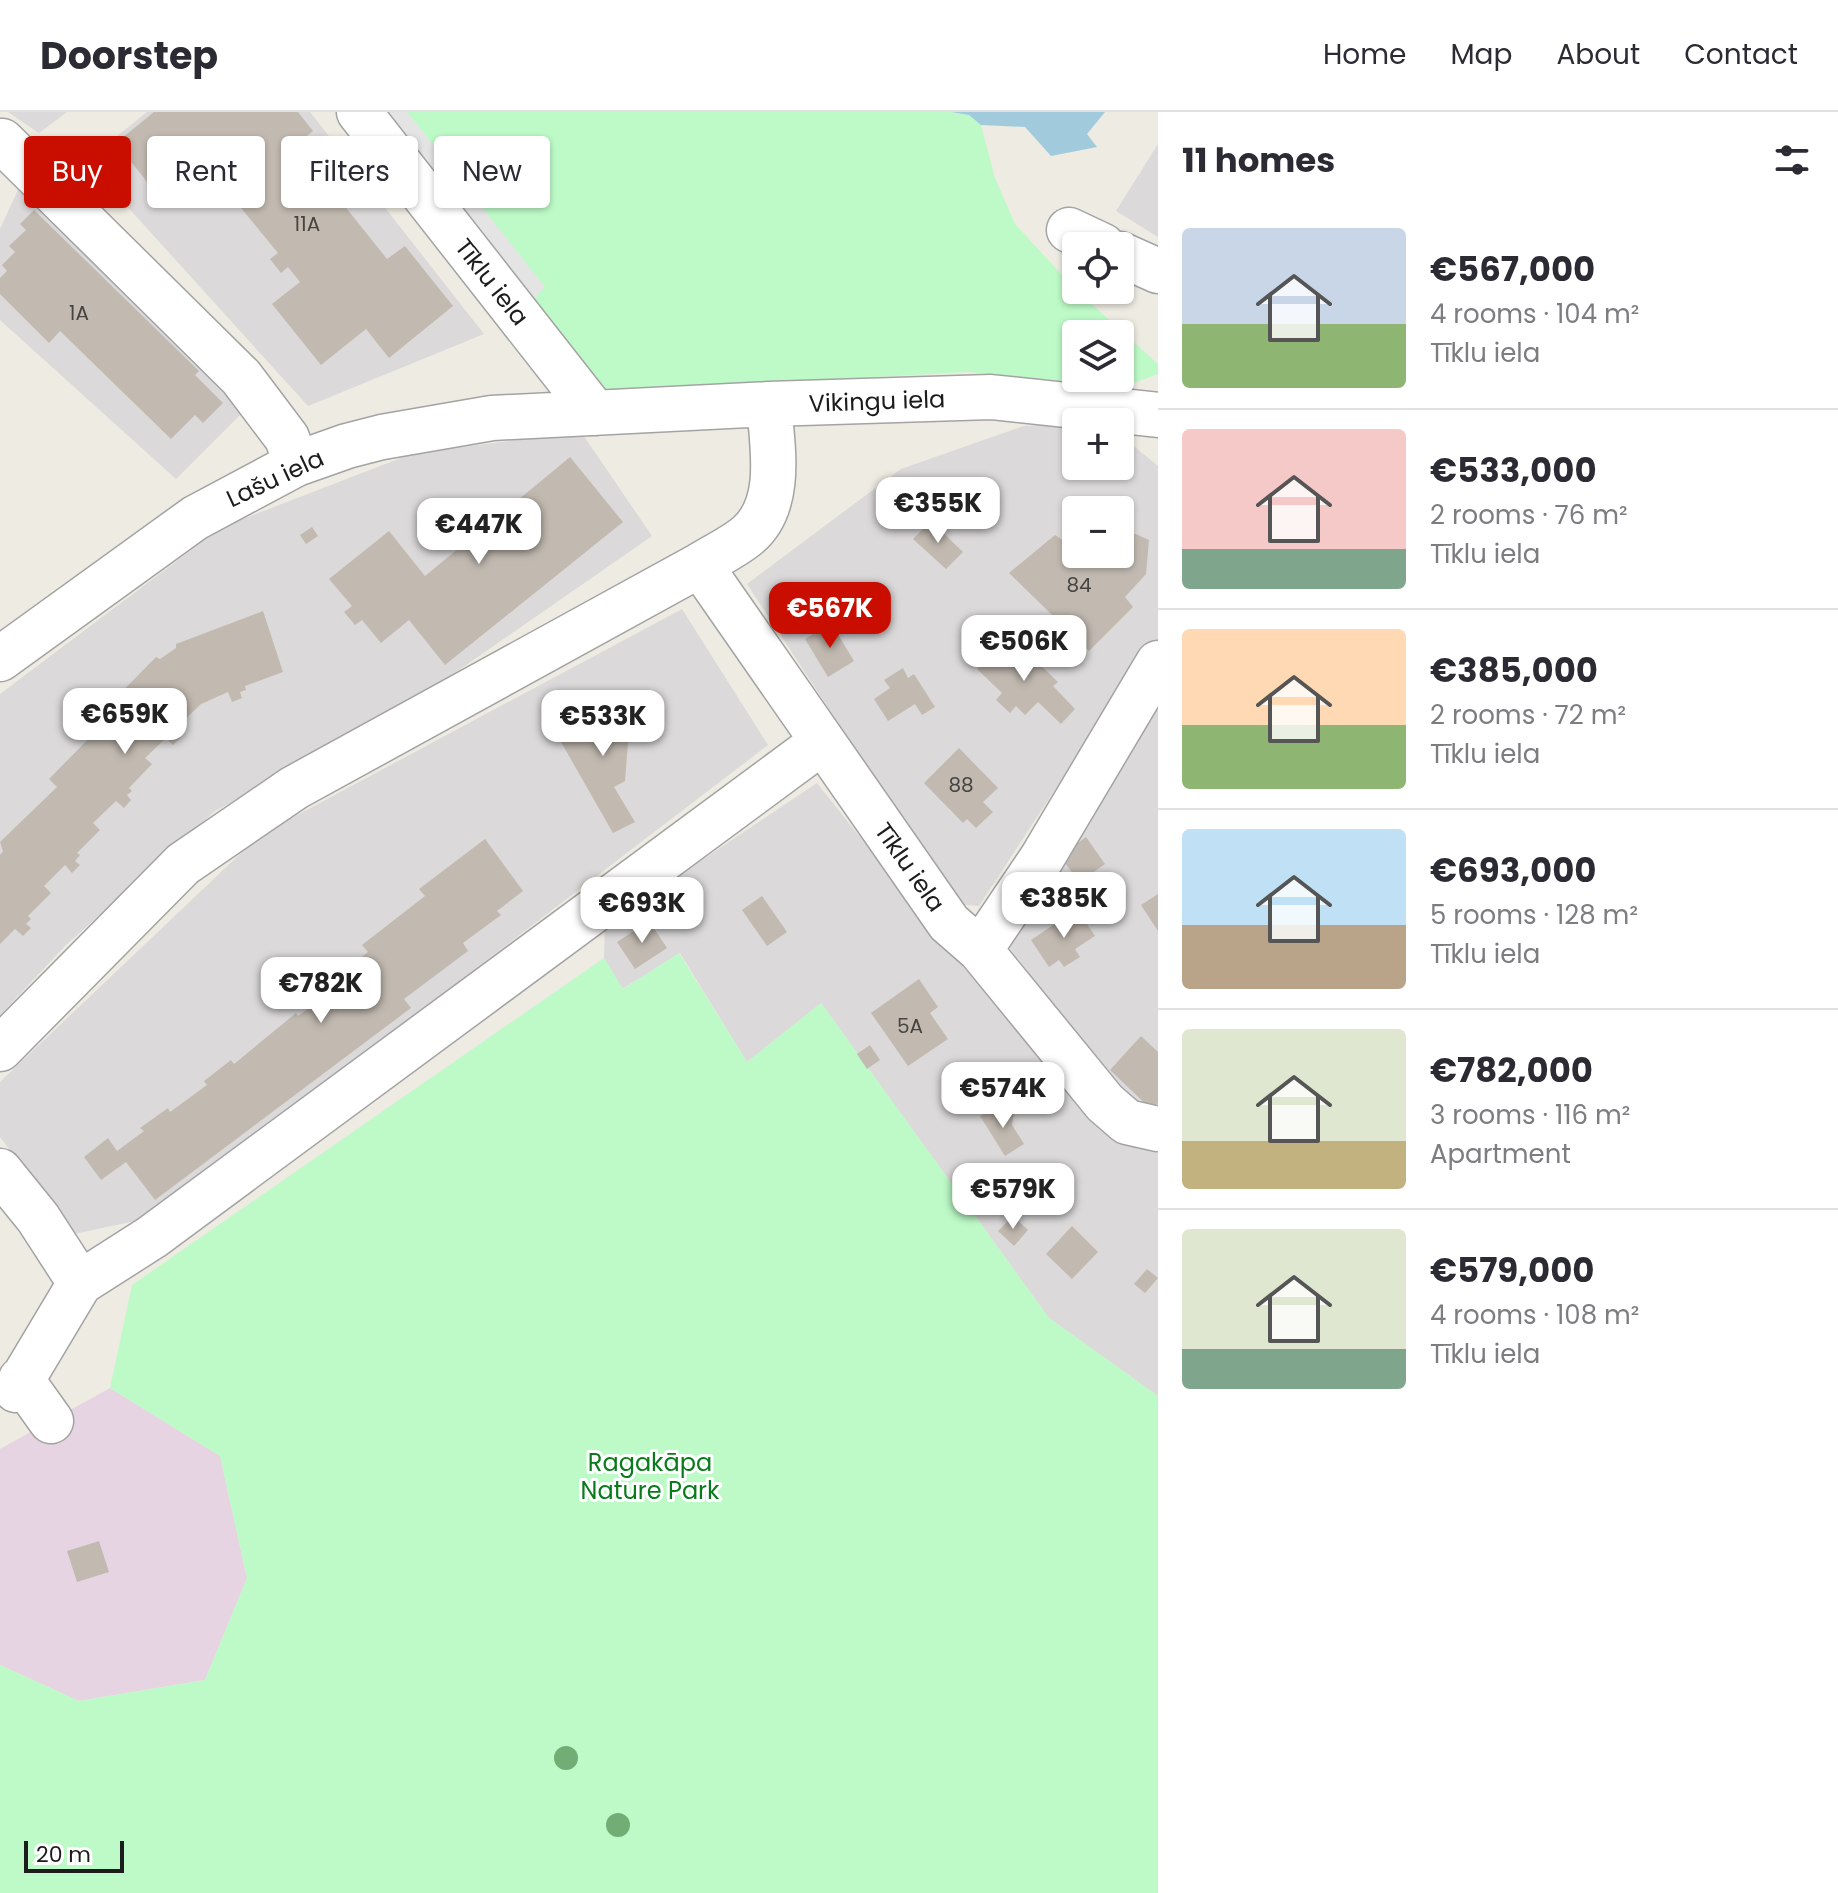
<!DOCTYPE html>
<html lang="en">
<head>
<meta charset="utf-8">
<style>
	:root { --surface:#fff; --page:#f2f2f3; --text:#2b2b33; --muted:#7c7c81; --line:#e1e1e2; --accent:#c90e00 }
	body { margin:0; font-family:Poppins,sans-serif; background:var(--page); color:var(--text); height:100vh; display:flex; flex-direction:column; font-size:30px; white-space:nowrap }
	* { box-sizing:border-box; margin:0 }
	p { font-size:26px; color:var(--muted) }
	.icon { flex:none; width:44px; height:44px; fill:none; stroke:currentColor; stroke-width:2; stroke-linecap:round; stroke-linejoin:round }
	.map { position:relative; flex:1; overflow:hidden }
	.sheet { display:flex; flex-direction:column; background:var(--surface); width:680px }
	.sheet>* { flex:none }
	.guide { position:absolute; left:24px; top:24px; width:760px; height:72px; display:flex; gap:16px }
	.controls { position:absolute; left:1062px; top:120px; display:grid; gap:16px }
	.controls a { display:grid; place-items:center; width:72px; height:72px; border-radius:8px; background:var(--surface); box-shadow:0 2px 6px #0004; font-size:40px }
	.scale { position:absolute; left:24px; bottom:20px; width:100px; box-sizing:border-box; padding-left:8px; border:4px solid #1c1c1c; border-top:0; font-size:22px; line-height:28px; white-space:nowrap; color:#1c1c1c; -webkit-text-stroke:6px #fff; paint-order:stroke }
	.price { position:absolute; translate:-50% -68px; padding:0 18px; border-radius:16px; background:#fff; color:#222; font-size:26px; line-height:52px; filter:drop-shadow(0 2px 4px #0008) }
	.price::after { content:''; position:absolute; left:50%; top:48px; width:24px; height:18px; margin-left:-12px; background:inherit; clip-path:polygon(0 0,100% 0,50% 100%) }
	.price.selected { background:var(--accent); color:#fff }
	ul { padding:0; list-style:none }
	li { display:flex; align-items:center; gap:24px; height:200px; padding:0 24px }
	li+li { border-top:2px solid var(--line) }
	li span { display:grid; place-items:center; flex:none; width:224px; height:160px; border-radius:8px; color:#555 }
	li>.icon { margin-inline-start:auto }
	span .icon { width:96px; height:96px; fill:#fffc; stroke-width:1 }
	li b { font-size:34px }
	h2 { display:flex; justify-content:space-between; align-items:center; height:96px; padding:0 24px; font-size:34px }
	.chip { padding:0 28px; border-radius:8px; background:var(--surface); box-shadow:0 2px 6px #0004; font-size:28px; line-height:72px }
	.chip.selected { background:var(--accent); color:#fff }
	header { display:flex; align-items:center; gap:48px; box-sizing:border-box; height:112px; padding:0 40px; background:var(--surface); border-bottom:2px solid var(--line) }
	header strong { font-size:38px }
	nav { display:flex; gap:44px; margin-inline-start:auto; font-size:28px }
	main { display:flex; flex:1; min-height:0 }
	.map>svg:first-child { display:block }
	.residential { fill:#dbd9d9; fill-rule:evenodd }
	.industrial { fill:#e7d4e2 }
	.park { fill:#bdfac7; fill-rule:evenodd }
	.parking { fill:#e4e4e4 }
	.water { fill:#a1cbdc }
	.building { fill:#c2bab1 }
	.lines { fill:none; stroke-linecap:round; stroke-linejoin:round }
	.minor-casing { stroke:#a3a3a3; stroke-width:47 }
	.minor { stroke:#fff; stroke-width:44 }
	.tree { fill:#71ad75 }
	.labels { text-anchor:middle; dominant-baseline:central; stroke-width:6; stroke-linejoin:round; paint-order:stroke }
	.number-label { font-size:20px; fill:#464441 }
	.street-label { font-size:24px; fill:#1c1c1c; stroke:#fff }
	.park-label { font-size:24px; fill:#0a7b1c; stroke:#fff }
</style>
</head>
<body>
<header>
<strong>Doorstep</strong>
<nav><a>Home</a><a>Map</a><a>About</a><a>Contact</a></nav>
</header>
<main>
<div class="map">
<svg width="1158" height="1781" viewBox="0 0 1158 1781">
	<rect width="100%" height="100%" fill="#eeebe2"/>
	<!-- residential -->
	<path class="residential" d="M8 0H67L39 21Z
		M147 0H310L484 222 308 294 86 49Z
		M1158 32V125L1116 99Z
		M22 69 246 297 176 367 0 208V117Z
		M1076 311V354H1120V323L1158 354V528L1122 575 979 794 957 792 747 472 901 357 1024 314ZM1076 398H1120V442H1076Z
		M581 320 652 424 400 599 215 699 66 833 0 903V582L222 415 414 341Z
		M682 497 768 633 149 1106 74 1122 0 1025V970L260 723Z
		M1158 582V996L1126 989 1010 836Z
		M817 671 950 838 1076 989 1125 1033 1158 1041V1284L1049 1206 821 891 747 950 680 841 622 877 604 846 605 813Z"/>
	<!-- industrial -->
	<path class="industrial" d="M110 1276 220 1344 247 1466 205 1568 79 1589 0 1553V1337Z"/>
	<!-- park -->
	<path class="park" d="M407 0H951L969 3 981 13 995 66 1015 112 1076 178 1158 252V262L1123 275 968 260 603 280 529 192 544 175ZM1076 222H1120V266H1076Z
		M679 841 747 950 821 891 1049 1206 1158 1284V1781H0V1553L79 1589 205 1568 247 1466 220 1344 110 1276 132 1173 604 846 623 877Z"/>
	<!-- parking -->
	<path class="parking" d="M374 0H407L545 175 529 192Z"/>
	<!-- water -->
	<path class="water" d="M951 0H1105L1087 22 1097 35 1051 44 1025 15 981 13 969 3Z"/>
	<!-- building -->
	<path class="building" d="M154 0H298L313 19 296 33 387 147 405 134 453 194 389 246 366 217 321 253 272 192 300 170 288 155 281 161 270 147 278 141 232 85 225 91 214 76 221 71 209 55 164 91 116 31Z
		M34 98 199 259 195 263 223 291 203 311 195 303 171 327 60 219 49 231 0 182V166L7 159 2 153 15 140 9 134 26 118 20 112Z
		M570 345 623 410 445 553 409 508 381 531 362 508 355 513 344 500 352 494 329 467 389 419 425 464 498 404 492 397 506 386 512 393Z
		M931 409 963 440 946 457 913 427Z
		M312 415 318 424 306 432 300 423Z
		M1120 415 1149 428 1146 462 1125 485 1133 495 1089 539 1009 461 1055 423 1076 437V442L1087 444 1088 442H1120Z
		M263 499 283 560 245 574 246 578 240 580 242 586 232 590 228 580 201 592 179 613 181 615 176 621 181 625 173 633 166 626 145 646 152 652 129 676 132 679 127 683 131 688 124 696 116 689 93 711 100 718 77 741 80 743 75 749 80 753 72 761 65 753 44 774 51 781 28 804 31 807 26 812 31 816 23 824 15 817 0 832V743L3 739 0 730 57 675 49 667 104 611 98 604 156 545 160 547 176 536V532Z
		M831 511 854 549 828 565 805 527Z
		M1013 527 1058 570 1053 574 1075 597 1061 612 1038 590 1025 603 1016 594 1010 601 996 588 1002 581 977 557 996 538 999 541Z
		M903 556 908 566 914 562 935 595 922 603 915 592 888 609 874 587 890 576 884 568Z
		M632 580 625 669 614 675 635 710 613 721 557 623Z
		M959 636 998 676 983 690 993 700 976 716 967 707 963 711 924 671Z
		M1086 725 1105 752 1079 770 1060 744Z
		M485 727 523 779 497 799 501 803 463 831 468 839 404 887 411 896 155 1088 126 1050 101 1068 84 1045 108 1026 117 1039 144 1019 140 1016 168 996 170 1000 207 973 204 969 231 948 234 952 296 901 298 904 309 896 304 889 330 869 327 865 354 845 357 849 368 840 362 833 425 784 419 777Z
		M1158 782V819L1141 793Z
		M762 784 787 820 767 834 742 798Z
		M1077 797 1095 824 1075 837 1080 845 1064 855 1059 848 1049 855 1031 828Z
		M649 809 667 836 635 857 617 830Z
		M919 867 938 895 930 901 948 927 908 954 871 901Z
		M1141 924 1158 940V991L1152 998 1110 958Z
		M870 933 880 948 867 957 857 942Z
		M992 997 1014 1001 1012 1013 1024 1032 1005 1044 980 1004Z
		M1013 1104 1028 1118 1014 1134 998 1119Z
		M1072 1114 1098 1140 1072 1167 1046 1142Z
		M1147 1157 1158 1166 1145 1181 1134 1172Z
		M99 1429 109 1460 77 1470 67 1439Z"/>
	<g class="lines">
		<!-- minor casing -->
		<g class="minor-casing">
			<path id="minor" d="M359 0 595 301
				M0 33 2 29 241 265 287 326 296 352
				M1069 118 1103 134
				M1120 142 1158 159
				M700 453 949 811 980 838 1105 991 1127 1010 1158 1017
				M0 547 195 406 296 352 347 334 382 325 492 306 769 292 991 285 1158 303
				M980 838 1042 746 1158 551
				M0 937 183 752 294 676 700 453C716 443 734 435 748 423 784 392 772 333 769 292
				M0 1059 38 1106 80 1171 152 1125 822 630
				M21 1267 51 1309
				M16 1278 80 1171"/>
		</g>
		<!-- minor -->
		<use href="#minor" class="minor"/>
	</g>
	<!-- trees -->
	<g class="tree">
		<circle cx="566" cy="1646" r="12"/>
		<circle cx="618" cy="1713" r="12"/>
	</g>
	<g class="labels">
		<!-- number labels -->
		<g class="number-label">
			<text x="307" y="112">11A</text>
			<text x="79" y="201">1A</text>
			<text x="1079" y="473">84</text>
			<text x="961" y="673">88</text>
			<text x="910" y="914">5A</text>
		</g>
		<!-- street labels -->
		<g class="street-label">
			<text transform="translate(492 170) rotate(52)">Tīklu iela</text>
			<text transform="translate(877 289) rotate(-2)">Vikingu iela</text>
			<text transform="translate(275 366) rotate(-25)">Lašu iela</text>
			<text transform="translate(910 755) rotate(55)">Tīklu iela</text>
		</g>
		<!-- park labels -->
		<g class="park-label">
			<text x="650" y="1350">Ragakāpa<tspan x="650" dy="28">Nature Park</tspan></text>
		</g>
	</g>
</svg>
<div class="controls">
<a><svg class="icon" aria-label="locate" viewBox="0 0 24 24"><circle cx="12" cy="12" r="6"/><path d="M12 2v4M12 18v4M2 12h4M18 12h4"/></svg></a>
<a><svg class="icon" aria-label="layers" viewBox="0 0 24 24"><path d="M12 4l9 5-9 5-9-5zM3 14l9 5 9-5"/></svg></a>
<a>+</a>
<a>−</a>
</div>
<div class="scale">20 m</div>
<b class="price" style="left:938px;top:433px">€355K</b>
<b class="price" style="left:479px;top:454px">€447K</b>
<b class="price selected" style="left:830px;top:538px">€567K</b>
<b class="price" style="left:1024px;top:571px">€506K</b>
<b class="price" style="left:125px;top:644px">€659K</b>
<b class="price" style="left:603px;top:646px">€533K</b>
<b class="price" style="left:1064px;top:828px">€385K</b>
<b class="price" style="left:642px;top:833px">€693K</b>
<b class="price" style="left:321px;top:913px">€782K</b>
<b class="price" style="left:1003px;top:1018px">€574K</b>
<b class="price" style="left:1013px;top:1119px">€579K</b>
<div class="guide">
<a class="chip selected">Buy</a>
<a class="chip">Rent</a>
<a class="chip">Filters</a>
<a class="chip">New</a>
</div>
</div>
<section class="sheet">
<h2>11 homes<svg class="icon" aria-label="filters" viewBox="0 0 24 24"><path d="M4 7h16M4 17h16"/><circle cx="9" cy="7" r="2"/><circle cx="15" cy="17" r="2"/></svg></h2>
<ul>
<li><span style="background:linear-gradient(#c9d6e8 60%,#8fb573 0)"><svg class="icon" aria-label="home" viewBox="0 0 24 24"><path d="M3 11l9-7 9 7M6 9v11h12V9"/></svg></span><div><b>€567,000</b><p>4 rooms · 104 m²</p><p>Tīklu iela</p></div></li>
<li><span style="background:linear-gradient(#f6c9c9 75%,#7fa58c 0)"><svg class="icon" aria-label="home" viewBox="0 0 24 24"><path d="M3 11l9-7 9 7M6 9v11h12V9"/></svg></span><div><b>€533,000</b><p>2 rooms · 76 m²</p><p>Tīklu iela</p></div></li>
<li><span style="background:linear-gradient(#ffd9b3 60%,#8fb573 0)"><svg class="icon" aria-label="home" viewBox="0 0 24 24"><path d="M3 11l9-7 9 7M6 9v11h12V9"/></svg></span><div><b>€385,000</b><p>2 rooms · 72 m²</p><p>Tīklu iela</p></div></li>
<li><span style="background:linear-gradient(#bfe0f5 60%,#b9a48a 0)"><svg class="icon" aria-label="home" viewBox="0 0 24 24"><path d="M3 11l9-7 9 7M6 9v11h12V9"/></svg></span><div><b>€693,000</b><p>5 rooms · 128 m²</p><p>Tīklu iela</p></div></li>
<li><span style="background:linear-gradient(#dfe7d0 70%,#c2b280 0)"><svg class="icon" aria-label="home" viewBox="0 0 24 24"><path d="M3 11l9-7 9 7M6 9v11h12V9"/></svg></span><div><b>€782,000</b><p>3 rooms · 116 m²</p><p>Apartment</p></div></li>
<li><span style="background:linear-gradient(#dfe7d0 75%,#7fa58c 0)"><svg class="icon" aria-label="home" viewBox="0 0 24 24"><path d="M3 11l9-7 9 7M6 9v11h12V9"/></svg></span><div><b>€579,000</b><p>4 rooms · 108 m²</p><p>Tīklu iela</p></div></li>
</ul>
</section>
</main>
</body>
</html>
